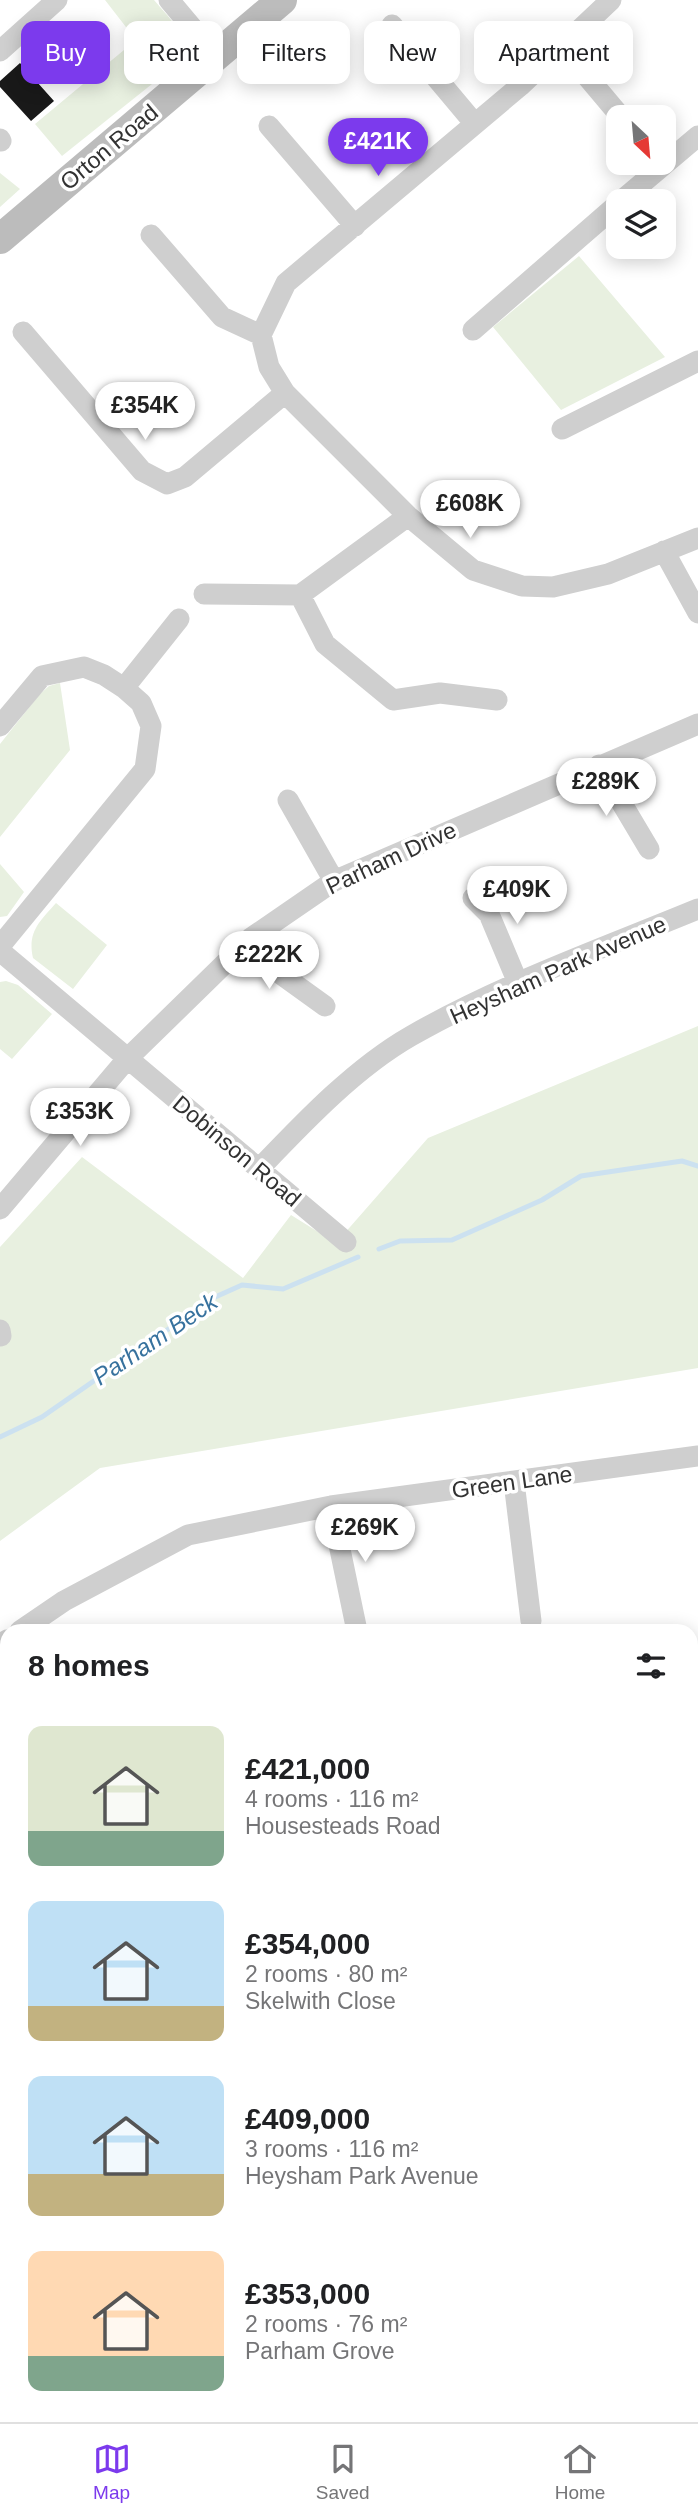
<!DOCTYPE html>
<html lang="en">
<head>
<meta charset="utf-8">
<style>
	:root { --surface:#fff; --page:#f6f6f6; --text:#202124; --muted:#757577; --line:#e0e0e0; --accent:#7c3aed }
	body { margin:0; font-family:Helvetica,sans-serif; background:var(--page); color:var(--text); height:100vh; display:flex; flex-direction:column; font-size:26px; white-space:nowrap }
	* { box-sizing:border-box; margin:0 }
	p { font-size:23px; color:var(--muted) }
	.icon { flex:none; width:38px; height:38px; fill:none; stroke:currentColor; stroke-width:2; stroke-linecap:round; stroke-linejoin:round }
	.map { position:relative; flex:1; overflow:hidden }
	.panel { position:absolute; left:0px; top:1624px; width:698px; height:798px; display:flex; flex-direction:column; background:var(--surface); border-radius:21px 21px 0 0; box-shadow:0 4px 18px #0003 }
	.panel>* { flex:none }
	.banner { position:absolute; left:21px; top:21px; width:656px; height:63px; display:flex; gap:14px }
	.needle { width:46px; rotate:154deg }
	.controls { position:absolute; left:606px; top:105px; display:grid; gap:14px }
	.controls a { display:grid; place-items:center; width:70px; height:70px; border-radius:14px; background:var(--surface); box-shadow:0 4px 18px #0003; font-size:35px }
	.price { position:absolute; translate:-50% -60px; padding:0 16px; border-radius:24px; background:#fff; color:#222; font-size:23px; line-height:46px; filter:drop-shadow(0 2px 4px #0008) }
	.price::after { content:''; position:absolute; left:50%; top:42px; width:21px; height:16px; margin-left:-10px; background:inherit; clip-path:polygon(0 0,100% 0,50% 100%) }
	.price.selected { background:var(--accent); color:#fff }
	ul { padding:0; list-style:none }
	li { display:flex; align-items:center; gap:21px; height:175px; padding:0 28px }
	li span { display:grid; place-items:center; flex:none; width:196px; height:140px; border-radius:14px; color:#555 }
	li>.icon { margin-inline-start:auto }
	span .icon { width:84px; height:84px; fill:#fffc; stroke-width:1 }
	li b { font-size:30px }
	h2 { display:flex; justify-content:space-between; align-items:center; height:84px; padding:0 28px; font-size:30px }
	.chip { padding:0 24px; border-radius:14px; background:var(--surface); box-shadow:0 4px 18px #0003; font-size:24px; line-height:63px }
	.chip.selected { background:var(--accent); color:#fff }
	.tab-bar { display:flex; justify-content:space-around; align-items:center; height:98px; border-top:2px solid var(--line); background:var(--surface); font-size:19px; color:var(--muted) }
	.tab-bar a { display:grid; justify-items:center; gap:4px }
	.tab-bar .selected { color:var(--accent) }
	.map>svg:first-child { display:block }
	.green { fill:#e8f0e0 }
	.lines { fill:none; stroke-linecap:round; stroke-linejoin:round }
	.stream { stroke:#cce1f0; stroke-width:5 }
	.building { fill:#191919 }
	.street { stroke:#cfcfcf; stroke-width:21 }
	.secondary { stroke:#bcbcbc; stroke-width:30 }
	.labels { text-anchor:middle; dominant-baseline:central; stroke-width:7; stroke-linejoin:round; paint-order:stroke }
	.street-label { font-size:23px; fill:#323232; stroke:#fff }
	.water-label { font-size:24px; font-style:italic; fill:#37729e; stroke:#fff }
</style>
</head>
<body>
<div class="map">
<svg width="698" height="2422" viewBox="0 0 698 2422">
	<rect width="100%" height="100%" fill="#fff"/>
	<!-- green -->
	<path class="green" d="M105 0H154C171 20 186 32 182 60L62 156 35 124 136 40Z
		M0 173 20 189 0 207Z
		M579 256 665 357 561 410 493 327Z
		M60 683 70 750 0 837V744L39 695 49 686Z
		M0 864 24 892 7 916 0 917Z
		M56 903 107 945 73 989 33 958C27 932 40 921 56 903Z
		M6 981 18 985 52 1014 12 1059 0 1049V982Z
		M698 1026V1368L100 1468 0 1541V1247L82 1157 243 1278 291 1215 336 1243 428 1138Z"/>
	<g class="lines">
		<!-- stream -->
		<path class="stream" d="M379 1249 400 1241 452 1240 542 1200 581 1176 682 1161 698 1166
			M0 1437 42 1417 213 1298 242 1285 283 1289 358 1257"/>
	</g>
	<!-- building -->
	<path class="building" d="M69 22 102 60 79 80 46 43Z
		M20 63 54 101 31 121 0 87V81Z"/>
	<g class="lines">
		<!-- street -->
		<path class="street" d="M169 0 216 56
			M611 0 520 86 286 283 261 335 269 367 285 393 408 516 473 570 522 586 553 587 608 574 698 538
			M392 25 475 124
			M563 48 621 117
			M0 51 57 0
			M269 126 355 226
			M0 139 1 141
			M621 201 698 136
			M151 235 222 317 261 335
			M473 330 618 204
			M23 332 142 471 167 484 185 477 285 393
			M562 429 698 361
			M664 551 698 613
			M204 594 300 595 325 644 393 700 440 693 497 700
			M300 595 408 516
			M124 688 179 619
			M0 726 42 676 84 667 104 675 124 688 141 703 151 726 145 769 0 946
			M599 765 649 849
			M288 800 334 881
			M473 898 489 914 518 983
			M251 938 282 975 325 1006
			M0 951 346 1242
			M260 1168C304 1122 355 1068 411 1036 502 984 601 949 698 909
			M0 1209 127 1059 251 938 334 881 698 724
			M0 1330 1 1336
			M514 1482 531 1621
			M331 1506 357 1631
			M20 1631 64 1601 188 1535 331 1506 698 1456
			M0 1644 7 1640
			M0 1725 7 1735
			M691 1770 698 1768
			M0 1834 7 1826
			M691 1951 697 2022 691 2049
			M0 2331 7 2330
			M220 2415 222 2422
			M64 2422 68 2415
			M258 2422H260"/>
		<!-- secondary -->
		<path class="secondary" d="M0 239 282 0"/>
	</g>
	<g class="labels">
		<!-- street labels -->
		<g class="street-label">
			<text transform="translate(109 147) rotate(-40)">Orton Road</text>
			<text transform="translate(391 858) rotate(-25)">Parham Drive</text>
			<text transform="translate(558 970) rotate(-24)">Heysham Park Avenue</text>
			<text transform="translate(237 1151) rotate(40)">Dobinson Road</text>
			<text transform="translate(512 1482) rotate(-8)">Green Lane</text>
		</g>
		<!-- water labels -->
		<g class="water-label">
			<text transform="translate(155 1339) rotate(-34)">Parham Beck</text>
		</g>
	</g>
</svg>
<div class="controls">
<a><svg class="needle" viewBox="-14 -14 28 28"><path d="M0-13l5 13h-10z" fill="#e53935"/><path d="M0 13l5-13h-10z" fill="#757577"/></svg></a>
<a><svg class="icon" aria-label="layers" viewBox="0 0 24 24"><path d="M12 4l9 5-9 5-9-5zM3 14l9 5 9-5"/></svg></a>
</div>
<b class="price selected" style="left:378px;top:178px">£421K</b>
<b class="price" style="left:145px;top:442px">£354K</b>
<b class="price" style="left:470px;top:540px">£608K</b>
<b class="price" style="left:606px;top:818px">£289K</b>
<b class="price" style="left:517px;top:926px">£409K</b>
<b class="price" style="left:269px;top:991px">£222K</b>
<b class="price" style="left:80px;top:1148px">£353K</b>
<b class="price" style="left:365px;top:1564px">£269K</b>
<div class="banner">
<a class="chip selected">Buy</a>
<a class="chip">Rent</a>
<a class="chip">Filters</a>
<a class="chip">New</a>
<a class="chip">Apartment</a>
</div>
<section class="panel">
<h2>8 homes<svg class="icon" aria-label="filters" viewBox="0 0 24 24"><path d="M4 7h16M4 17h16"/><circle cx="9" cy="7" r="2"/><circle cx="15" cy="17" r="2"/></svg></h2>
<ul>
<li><span style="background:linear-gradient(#dfe7d0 75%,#7fa58c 0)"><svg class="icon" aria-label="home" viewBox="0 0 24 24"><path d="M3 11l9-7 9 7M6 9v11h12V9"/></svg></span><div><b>£421,000</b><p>4 rooms · 116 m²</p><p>Housesteads Road</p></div></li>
<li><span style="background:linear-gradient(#bfe0f5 75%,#c2b280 0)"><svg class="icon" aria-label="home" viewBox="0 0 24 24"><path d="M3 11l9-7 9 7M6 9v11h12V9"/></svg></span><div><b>£354,000</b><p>2 rooms · 80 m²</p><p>Skelwith Close</p></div></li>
<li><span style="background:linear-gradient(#bfe0f5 70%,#c2b280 0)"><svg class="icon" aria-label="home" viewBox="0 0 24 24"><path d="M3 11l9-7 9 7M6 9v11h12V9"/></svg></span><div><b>£409,000</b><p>3 rooms · 116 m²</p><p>Heysham Park Avenue</p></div></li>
<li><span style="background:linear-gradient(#ffd9b3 75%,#7fa58c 0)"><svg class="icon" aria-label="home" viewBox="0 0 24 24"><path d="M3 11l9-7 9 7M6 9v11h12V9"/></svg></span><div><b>£353,000</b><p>2 rooms · 76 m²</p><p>Parham Grove</p></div></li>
</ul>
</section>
</div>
<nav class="tab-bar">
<a class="selected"><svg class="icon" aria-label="map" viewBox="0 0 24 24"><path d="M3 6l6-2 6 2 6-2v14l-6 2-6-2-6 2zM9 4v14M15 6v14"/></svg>Map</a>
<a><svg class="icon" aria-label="saved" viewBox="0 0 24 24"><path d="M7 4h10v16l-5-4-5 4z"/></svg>Saved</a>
<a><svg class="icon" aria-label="home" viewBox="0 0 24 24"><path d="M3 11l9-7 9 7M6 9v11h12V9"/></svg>Home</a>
</nav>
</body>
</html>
